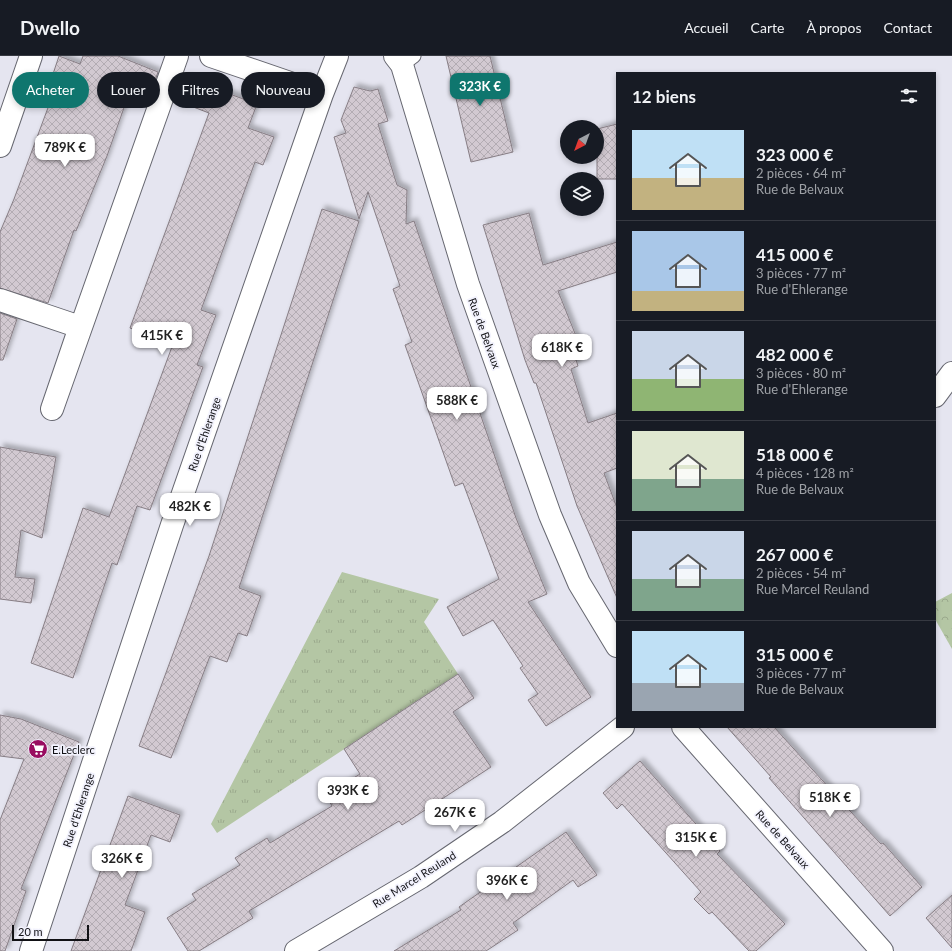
<!DOCTYPE html>
<html lang="fr">
<head>
<meta charset="utf-8">
<style>
	:root { --surface:#171b24; --page:#20242c; --text:#f1f3f6; --muted:#9ea1a6; --line:#363941; --accent:#0f766e }
	body { margin:0; font-family:Lato,sans-serif; background:var(--page); color:var(--text); height:100vh; display:flex; flex-direction:column; font-size:15px; white-space:nowrap }
	* { box-sizing:border-box; margin:0 }
	p { font-size:13px; color:var(--muted) }
	.icon { flex:none; width:22px; height:22px; fill:none; stroke:currentColor; stroke-width:2; stroke-linecap:round; stroke-linejoin:round }
	.map { position:relative; flex:1; overflow:hidden }
	.sheet { position:absolute; left:616px; top:16px; width:320px; height:656px; display:flex; flex-direction:column; background:var(--surface); border-radius:0px; box-shadow:0 2px 6px #0003 }
	.sheet>* { flex:none }
	.banner { position:absolute; left:12px; top:16px; width:380px; height:36px; display:flex; gap:8px }
	.needle { width:26px; rotate:221deg }
	.tools { position:absolute; left:560px; top:64px; display:grid; gap:8px }
	.tools a { display:grid; place-items:center; width:44px; height:44px; border-radius:50%; background:var(--surface); box-shadow:0 2px 6px #0003; font-size:20px }
	.scale { position:absolute; left:12px; bottom:10px; width:77px; box-sizing:border-box; padding-left:4px; border:2px solid #111115; border-top:0; font-size:11px; line-height:14px; white-space:nowrap; color:#111115; -webkit-text-stroke:3px #f2f2fd; paint-order:stroke }
	.price { position:absolute; translate:-50% -34px; padding:0 9px; border-radius:8px; background:#fff; color:#222; font-size:13px; line-height:26px; filter:drop-shadow(0 1px 2px #0008) }
	.price::after { content:''; position:absolute; left:50%; top:24px; width:12px; height:9px; margin-left:-6px; background:inherit; clip-path:polygon(0 0,100% 0,50% 100%) }
	.price.current { background:var(--accent); color:#fff }
	ul { padding:0; list-style:none }
	li { display:flex; align-items:center; gap:12px; height:100px; padding:0 16px }
	li+li { border-top:1px solid var(--line) }
	li span { display:grid; place-items:center; flex:none; width:112px; height:80px; border-radius:0px; color:#555 }
	li>.icon { margin-inline-start:auto }
	span .icon { width:48px; height:48px; fill:#fffc; stroke-width:1 }
	li b { font-size:17px }
	h2 { display:flex; justify-content:space-between; align-items:center; height:48px; padding:0 16px; font-size:17px }
	.tag { padding:0 14px; border-radius:18px; background:var(--surface); box-shadow:0 2px 6px #0003; font-size:14px; line-height:36px }
	.tag.current { background:var(--accent); color:#fff }
	header { display:flex; align-items:center; gap:24px; box-sizing:border-box; height:56px; padding:0 20px; background:var(--surface); border-bottom:1px solid var(--line) }
	header strong { font-size:19px }
	nav { display:flex; gap:22px; margin-inline-start:auto; font-size:14px }
	.map>svg:first-child { display:block }
	.grass { fill:url(#grass-tufts) }
	.park { fill:url(#park-crowns) }
	.building { fill:url(#building-cross-hatch); stroke:#877e85; filter:url(#shadow) }
	.lines { fill:none; stroke-linecap:round; stroke-linejoin:round }
	.lane-casing { stroke:#666770; stroke-width:15 }
	.street-casing { stroke:#666770; stroke-width:24 }
	.secondary-casing { stroke:#666770; stroke-width:24 }
	.lane { stroke:#fff; stroke-width:13 }
	.street { stroke:#fff; stroke-width:22 }
	.secondary { stroke:#fff; stroke-width:22 }
	.labels { text-anchor:middle; dominant-baseline:central; stroke-width:3.5; stroke-linejoin:round; paint-order:stroke }
	.street-label { font-size:11px; fill:#111115; stroke:#f2f2fd }
	.poi-label { font-size:11px; fill:#111115; stroke:#f2f2fd; text-anchor:start }
</style>
</head>
<body>
<header>
<strong>Dwello</strong>
<nav><a>Accueil</a><a>Carte</a><a>À propos</a><a>Contact</a></nav>
</header>
<div class="map">
<svg width="952" height="895" viewBox="0 0 952 895">
	<defs>
		<pattern id="grass-tufts" width="24" height="20" patternUnits="userSpaceOnUse"><rect width="24" height="20" fill="#b4c6a4"/><path d="M3 7l-1-3M5 7V3M7 7l1-3M15 17l-1-3M17 17v-4M19 17l1-3" fill="none" stroke="#9aa98c"/></pattern>
		<pattern id="park-crowns" width="20" height="18" patternUnits="userSpaceOnUse"><rect width="20" height="18" fill="#b4c6a4"/><path d="M2 6a3 3 0 1 1 6 0M12 15a3 3 0 1 1 6 0" fill="none" stroke="#9aa98c"/></pattern>
		<pattern id="building-cross-hatch" width="8" height="8" patternUnits="userSpaceOnUse"><rect width="8" height="8" fill="#d2c9d1"/><path d="M0 0l8 8M0 8l8-8" fill="none" stroke="#b3acb3"/></pattern>
		<filter id="shadow"><feDropShadow dx="3.5" dy="-3.5" stdDeviation="2" flood-color="#0004"/></filter>
	</defs>
	<rect width="100%" height="100%" fill="#e5e5f0"/>
	<!-- grass -->
	<path class="grass" d="M342 516 439 543 424 566 458 618 217 777 211 768Z"/>
	<!-- park -->
	<path class="park" d="M952 537V593L935 563V546Z"/>
	<!-- building -->
	<path class="building" d="M59 0 80 8 83 0H118L158 16 151 36 132 29 107 100 76 175 74 174 48 247 0 232V176L14 143 52 41 46 39Z
		M446 0H490L513 96 471 106Z
		M186 22 257 48 248 72 274 81 263 109 255 106 201 254 216 259 197 309 203 311 167 408 150 454 137 450 117 509 112 507 73 622 31 607 83 452 109 461 173 288 130 272 209 57 175 44 181 25 184 26Z
		M354 31 370 35 378 33 388 65 378 68 397 129 407 134 406 168 414 165 516 462 547 538 528 546 591 641 546 670 528 644 538 638 520 612 523 610 493 564 463 580 447 551 499 523 463 427 455 430 405 289 412 286 393 233 400 230 368 136 359 163 334 81 346 77 341 64Z
		M617 68V123H597V73Z
		M322 153 359 165 239 532 261 540 247 580 238 577 227 606 210 600 171 702 139 690 209 500Z
		M529 157 543 209 617 186V216L558 235 578 285 571 288 578 310 571 313 588 367 617 357V412L604 417 617 452V542L577 450 536 327H534L525 304 483 169Z
		M0 257 17 263 3 304H0Z
		M0 391 56 401 42 482 21 474 15 521 35 523 31 547 0 543Z
		M458 618 474 642 453 656 491 711 402 769 399 765 249 855 253 862 199 895H188L167 862 196 844 192 838 240 809 235 802 267 782 270 787 332 750 326 739 360 718 344 693Z
		M0 659 21 663 79 686 21 833 26 835 5 895H0V764L24 703 0 700Z
		M727 671H774L861 767 881 788 883 787 922 831 890 860 769 722 771 721Z
		M640 705 720 795 717 798 785 868 756 895H749L712 856 709 858 694 843 701 836 622 748 617 753 603 737Z
		M128 740 180 759 170 786 151 779 125 849 145 856 131 895H71Z
		M566 776 597 819 578 831 573 824 513 867 518 874 486 895H394L461 854 459 851Z
		M952 839V892L926 862Z"/>
	<g class="lines">
		<!-- lane casing -->
		<g class="lane-casing">
			<path id="lane" d="M402 9 414 0"/>
		</g>
		<!-- street casing -->
		<g class="street-casing">
			<path id="street" d="M211 0 322 38
				M0 90 31 0
				M0 244 80 271 52 353 177 0
				M935 340 952 317
				M31 895 172 469 322 38 337 0
				M296 895 421 821 502 766 623 671"/>
		</g>
		<!-- secondary casing -->
		<g class="secondary-casing">
			<path id="secondary" d="M395 0 402 9 468 228 550 459 579 527 617 590
				M683 671 882 895"/>
		</g>
		<!-- lane -->
		<use href="#lane" class="lane"/>
		<!-- street -->
		<use href="#street" class="street"/>
		<!-- secondary -->
		<use href="#secondary" class="secondary"/>
	</g>
	<!-- icons -->
	<defs>
		<g id="supermarket-disc" transform="scale(1)"><circle r="9.5" fill="#990d60" stroke="#f2f2fd"/><path d="M-6-5.5h2.5l.6 2H6L4.5 2H-2.5L-4.4-4H-6ZM-1.5 3.2a1.3 1.3 0 1 0 .1 0ZM3 3.2a1.3 1.3 0 1 0 .1 0Z" fill="#fff"/></g>
	</defs>
	<g fill-rule="evenodd">
		<use href="#supermarket-disc" x="38" y="693"/>
	</g>
	<g class="labels">
		<!-- street labels -->
		<g class="street-label">
			<text transform="translate(485 277) rotate(70)">Rue de Belvaux</text>
			<text transform="translate(204 378) rotate(-71)">Rue d'Ehlerange</text>
			<text transform="translate(78 754) rotate(-72)">Rue d'Ehlerange</text>
			<text transform="translate(783 783) rotate(48)">Rue de Belvaux</text>
			<text transform="translate(414 823) rotate(-32)">Rue Marcel Reuland</text>
		</g>
		<!-- poi labels -->
		<g class="poi-label">
			<text x="52" y="693">E.Leclerc</text>
		</g>
	</g>
</svg>
<div class="tools">
<a><svg class="needle" viewBox="-14 -14 28 28"><path d="M0-13l5 13h-10z" fill="#e53935"/><path d="M0 13l5-13h-10z" fill="#9ea1a6"/></svg></a>
<a><svg class="icon" aria-label="layers" viewBox="0 0 24 24"><path d="M12 4l9 5-9 5-9-5zM3 14l9 5 9-5"/></svg></a>
</div>
<div class="scale">20 m</div>
<b class="price current" style="left:480px;top:51px">323K €</b>
<b class="price" style="left:65px;top:112px">789K €</b>
<b class="price" style="left:162px;top:300px">415K €</b>
<b class="price" style="left:562px;top:312px">618K €</b>
<b class="price" style="left:457px;top:365px">588K €</b>
<b class="price" style="left:190px;top:471px">482K €</b>
<b class="price" style="left:348px;top:755px">393K €</b>
<b class="price" style="left:830px;top:762px">518K €</b>
<b class="price" style="left:455px;top:777px">267K €</b>
<b class="price" style="left:696px;top:802px">315K €</b>
<b class="price" style="left:122px;top:823px">326K €</b>
<b class="price" style="left:507px;top:845px">396K €</b>
<div class="banner">
<a class="tag current">Acheter</a>
<a class="tag">Louer</a>
<a class="tag">Filtres</a>
<a class="tag">Nouveau</a>
</div>
<section class="sheet">
<h2>12 biens<svg class="icon" aria-label="filters" viewBox="0 0 24 24"><path d="M4 7h16M4 17h16"/><circle cx="9" cy="7" r="2"/><circle cx="15" cy="17" r="2"/></svg></h2>
<ul>
<li><span style="background:linear-gradient(#bfe0f5 60%,#c2b280 0)"><svg class="icon" aria-label="home" viewBox="0 0 24 24"><path d="M3 11l9-7 9 7M6 9v11h12V9"/></svg></span><div><b>323 000 €</b><p>2 pièces · 64 m²</p><p>Rue de Belvaux</p></div></li>
<li><span style="background:linear-gradient(#a9c7e8 75%,#c2b280 0)"><svg class="icon" aria-label="home" viewBox="0 0 24 24"><path d="M3 11l9-7 9 7M6 9v11h12V9"/></svg></span><div><b>415 000 €</b><p>3 pièces · 77 m²</p><p>Rue d'Ehlerange</p></div></li>
<li><span style="background:linear-gradient(#c9d6e8 60%,#8fb573 0)"><svg class="icon" aria-label="home" viewBox="0 0 24 24"><path d="M3 11l9-7 9 7M6 9v11h12V9"/></svg></span><div><b>482 000 €</b><p>3 pièces · 80 m²</p><p>Rue d'Ehlerange</p></div></li>
<li><span style="background:linear-gradient(#dfe7d0 60%,#7fa58c 0)"><svg class="icon" aria-label="home" viewBox="0 0 24 24"><path d="M3 11l9-7 9 7M6 9v11h12V9"/></svg></span><div><b>518 000 €</b><p>4 pièces · 128 m²</p><p>Rue de Belvaux</p></div></li>
<li><span style="background:linear-gradient(#c9d6e8 60%,#7fa58c 0)"><svg class="icon" aria-label="home" viewBox="0 0 24 24"><path d="M3 11l9-7 9 7M6 9v11h12V9"/></svg></span><div><b>267 000 €</b><p>2 pièces · 54 m²</p><p>Rue Marcel Reuland</p></div></li>
<li><span style="background:linear-gradient(#bfe0f5 65%,#9aa5b1 0)"><svg class="icon" aria-label="home" viewBox="0 0 24 24"><path d="M3 11l9-7 9 7M6 9v11h12V9"/></svg></span><div><b>315 000 €</b><p>3 pièces · 77 m²</p><p>Rue de Belvaux</p></div></li>
</ul>
</section>
</div>
</body>
</html>
